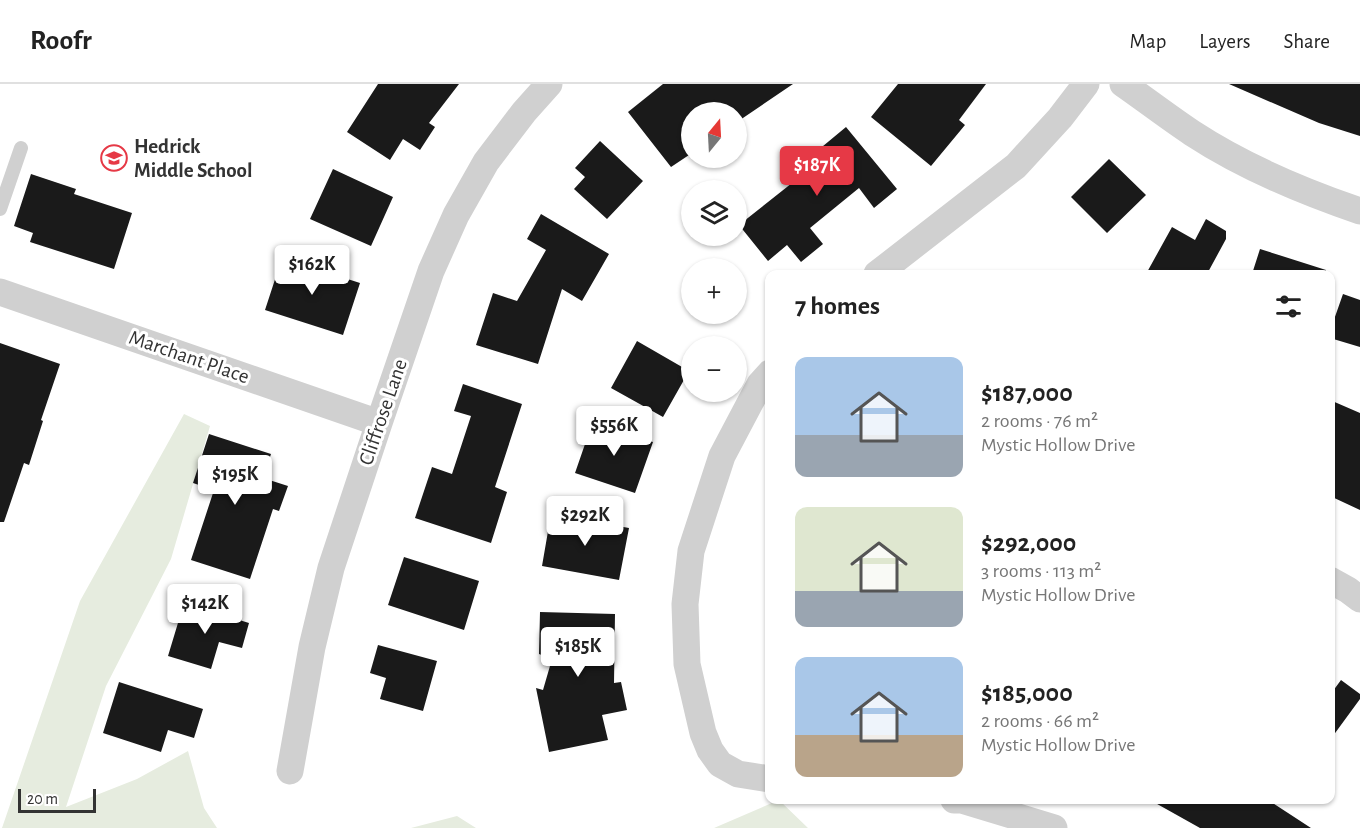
<!DOCTYPE html>
<html lang="en">
<head>
<meta charset="utf-8">
<style>
	:root { --surface:#fff; --page:#f6f6f6; --text:#222; --muted:#767676; --line:#e0e0e0; --accent:#e63946 }
	body { margin:0; font-family:"Alegreya Sans",sans-serif; background:var(--page); color:var(--text); height:100vh; display:flex; flex-direction:column; font-size:22px; white-space:nowrap }
	* { box-sizing:border-box; margin:0 }
	p { font-size:20px; color:var(--muted) }
	.icon { flex:none; width:33px; height:33px; fill:none; stroke:currentColor; stroke-width:2; stroke-linecap:round; stroke-linejoin:round }
	.map { position:relative; flex:1; overflow:hidden }
	.sheet { position:absolute; left:765px; top:186px; width:570px; height:534px; display:flex; flex-direction:column; background:var(--surface); border-radius:12px; box-shadow:0 2px 4px #0004 }
	.sheet>* { flex:none }
	.needle { width:39px; rotate:18deg }
	.buttons { position:absolute; left:681px; top:18px; display:grid; gap:12px }
	.buttons a { display:grid; place-items:center; width:66px; height:66px; border-radius:50%; background:var(--surface); box-shadow:0 2px 4px #0004; font-size:30px }
	.scale { position:absolute; left:18px; bottom:15px; width:78px; box-sizing:border-box; padding-left:6px; border:3px solid #333; border-top:0; font-size:16px; line-height:21px; white-space:nowrap; color:#333; -webkit-text-stroke:4px #fff; paint-order:stroke }
	.price { position:absolute; translate:-50% -51px; padding:0 14px; border-radius:6px; background:#fff; color:#222; font-size:20px; line-height:39px; filter:drop-shadow(0 2px 3px #0008) }
	.price::after { content:''; position:absolute; left:50%; top:36px; width:18px; height:14px; margin-left:-9px; background:inherit; clip-path:polygon(0 0,100% 0,50% 100%) }
	.price.on { background:var(--accent); color:#fff }
	ul { padding:0; list-style:none }
	li { display:flex; align-items:center; gap:18px; height:150px; padding:0 30px }
	li span { display:grid; place-items:center; flex:none; width:168px; height:120px; border-radius:12px; color:#555 }
	li>.icon { margin-inline-start:auto }
	span .icon { width:72px; height:72px; fill:#fffc; stroke-width:1 }
	li b { font-size:26px }
	h2 { display:flex; justify-content:space-between; align-items:center; height:72px; padding:0 30px; font-size:26px }
	header { display:flex; align-items:center; gap:36px; box-sizing:border-box; height:84px; padding:0 30px; background:var(--surface); border-bottom:2px solid var(--line) }
	header strong { font-size:28px }
	nav { display:flex; gap:33px; margin-inline-start:auto; font-size:21px }
	.map>svg:first-child { display:block }
	.green { fill:#e6ecdf }
	.building { fill:#1a1a1a }
	.lines { fill:none; stroke-linecap:round; stroke-linejoin:round }
	.service { stroke:#d0d0d0; stroke-width:14 }
	.minor { stroke:#d0d0d0; stroke-width:27 }
	.labels { text-anchor:middle; dominant-baseline:central; stroke-width:6; stroke-linejoin:round; paint-order:stroke }
	.poi-label { font-size:21px; font-weight:bold; fill:#333; stroke:#fff; text-anchor:start }
	.street-label { font-size:21px; fill:#333; stroke:#fff }
</style>
</head>
<body>
<header>
<strong>Roofr</strong>
<nav><a>Map</a><a>Layers</a><a>Share</a></nav>
</header>
<div class="map">
<svg width="1360" height="744" viewBox="0 0 1360 744">
	<rect width="100%" height="100%" fill="#fff"/>
	<!-- green -->
	<path class="green" d="M184 330 210 342 171 475 106 602 66 723 137 695 188 667 204 724 217 744H2L80 517Z
		M779 716 808 744H714Z
		M457 732 476 744H411Z"/>
	<!-- building -->
	<path class="building" d="M378 0H459L429 39 435 43 420 66 403 55 390 76 347 48Z
		M663 0H793L740 36 736 32V28H692V69L671 83 628 28Z
		M898 0H986L959 36 965 41 931 82 871 33Z
		M1229 0H1360V52L1319 39Z
		M846 43 897 105 874 124 859 104 810 144 823 160 801 178 787 161 768 177 739 141 811 84 805 77Z
		M600 57 643 97 607 135 574 105 585 93 575 84Z
		M1109 75 1146 111 1107 149 1071 113Z
		M333 85 393 113 371 162 310 135Z
		M31 90 76 105 74 110 132 129 114 185 30 158 33 149 14 142Z
		M541 130 609 170 582 217 562 205 538 280 476 261 493 209 517 217 546 166 527 155Z
		M1206 135 1226 147V155L1207 190H1146L1172 143 1195 156Z
		M1260 165 1326 186V190H1252Z
		M282 174 360 199 343 251 265 226Z
		M1343 210 1360 216V263L1330 254V247Z
		M637 257 689 287 663 333 611 304Z
		M0 259 60 280 41 336 43 337 29 381 24 379 4 438H0Z
		M463 300 522 320 495 403 507 408 491 459 415 434 432 383 452 390 471 332 454 327Z
		M1330 316 1360 329V426L1330 412Z
		M593 337 653 358 635 409 575 389Z
		M209 350 271 370 263 394 288 402 279 427 273 425 250 495 191 476 214 406 193 399Z
		M551 430 629 444 619 496 542 482Z
		M404 473 479 497 464 546 388 521Z
		M184 519 249 539 242 564 219 558 211 585 168 572Z
		M540 528 615 530 614 599 621 598 627 626 602 631 608 656 549 668 536 604 543 606 552 575 539 570Z
		M378 561 437 577 423 627 380 615 386 594 370 589Z
		M1341 596 1360 610V615L1330 656V611Z
		M119 598 203 625 194 654 168 646 161 668 103 649Z
		M1150 716H1268L1311 744H1200Z"/>
	<g class="lines">
		<!-- service -->
		<path class="service" d="M0 125 21 64"/>
		<!-- minor -->
		<path class="minor" d="M1123 0C1146 16 1168 33 1192 49 1244 83 1301 107 1360 127
			M877 190 1016 82 1060 34 1086 0
			M0 208 379 339
			M770 289 760 300 722 372 691 467 685 520 687 580 703 649 710 666 720 680 738 690 770 695
			M1330 496 1348 506 1360 515
			M290 687 312 563 331 484 379 339 431 187 456 131 486 78 524 28 549 0
			M954 716H962L1054 744"/>
	</g>
	<!-- icons -->
	<defs>
		<g id="school-ring" transform="scale(1.35)"><circle r="9.5" fill="#fff" stroke="#e63946" stroke-width="1.5"/><path d="M0-5L7-2L0 1L-7-2ZM-4 1L0 2.5L4 1V4Q0 6-4 4Z" fill="#e63946"/></g>
	</defs>
	<g fill-rule="evenodd">
		<use href="#school-ring" x="114" y="74"/>
	</g>
	<g class="labels">
		<!-- poi labels -->
		<g class="poi-label">
			<text x="134" y="62">Hedrick<tspan x="134" dy="24">Middle School</tspan></text>
		</g>
		<!-- street labels -->
		<g class="street-label">
			<text transform="translate(189 273) rotate(19)">Marchant Place</text>
			<text transform="translate(383 328) rotate(-71)">Cliffrose Lane</text>
		</g>
	</g>
</svg>
<div class="buttons">
<a><svg class="needle" viewBox="-14 -14 28 28"><path d="M0-13l5 13h-10z" fill="#e53935"/><path d="M0 13l5-13h-10z" fill="#767676"/></svg></a>
<a><svg class="icon" aria-label="layers" viewBox="0 0 24 24"><path d="M12 4l9 5-9 5-9-5zM3 14l9 5 9-5"/></svg></a>
<a>+</a>
<a>−</a>
</div>
<div class="scale">20 m</div>
<b class="price on" style="left:817px;top:113px">$187K</b>
<b class="price" style="left:312px;top:212px">$162K</b>
<b class="price" style="left:614px;top:373px">$556K</b>
<b class="price" style="left:235px;top:422px">$195K</b>
<b class="price" style="left:585px;top:463px">$292K</b>
<b class="price" style="left:205px;top:551px">$142K</b>
<b class="price" style="left:578px;top:594px">$185K</b>
<section class="sheet">
<h2>7 homes<svg class="icon" aria-label="filters" viewBox="0 0 24 24"><path d="M4 7h16M4 17h16"/><circle cx="9" cy="7" r="2"/><circle cx="15" cy="17" r="2"/></svg></h2>
<ul>
<li><span style="background:linear-gradient(#a9c7e8 65%,#9aa5b1 0)"><svg class="icon" aria-label="home" viewBox="0 0 24 24"><path d="M3 11l9-7 9 7M6 9v11h12V9"/></svg></span><div><b>$187,000</b><p>2 rooms · 76 m²</p><p>Mystic Hollow Drive</p></div></li>
<li><span style="background:linear-gradient(#dfe7d0 70%,#9aa5b1 0)"><svg class="icon" aria-label="home" viewBox="0 0 24 24"><path d="M3 11l9-7 9 7M6 9v11h12V9"/></svg></span><div><b>$292,000</b><p>3 rooms · 113 m²</p><p>Mystic Hollow Drive</p></div></li>
<li><span style="background:linear-gradient(#a9c7e8 65%,#b9a48a 0)"><svg class="icon" aria-label="home" viewBox="0 0 24 24"><path d="M3 11l9-7 9 7M6 9v11h12V9"/></svg></span><div><b>$185,000</b><p>2 rooms · 66 m²</p><p>Mystic Hollow Drive</p></div></li>
</ul>
</section>
</div>
</body>
</html>
